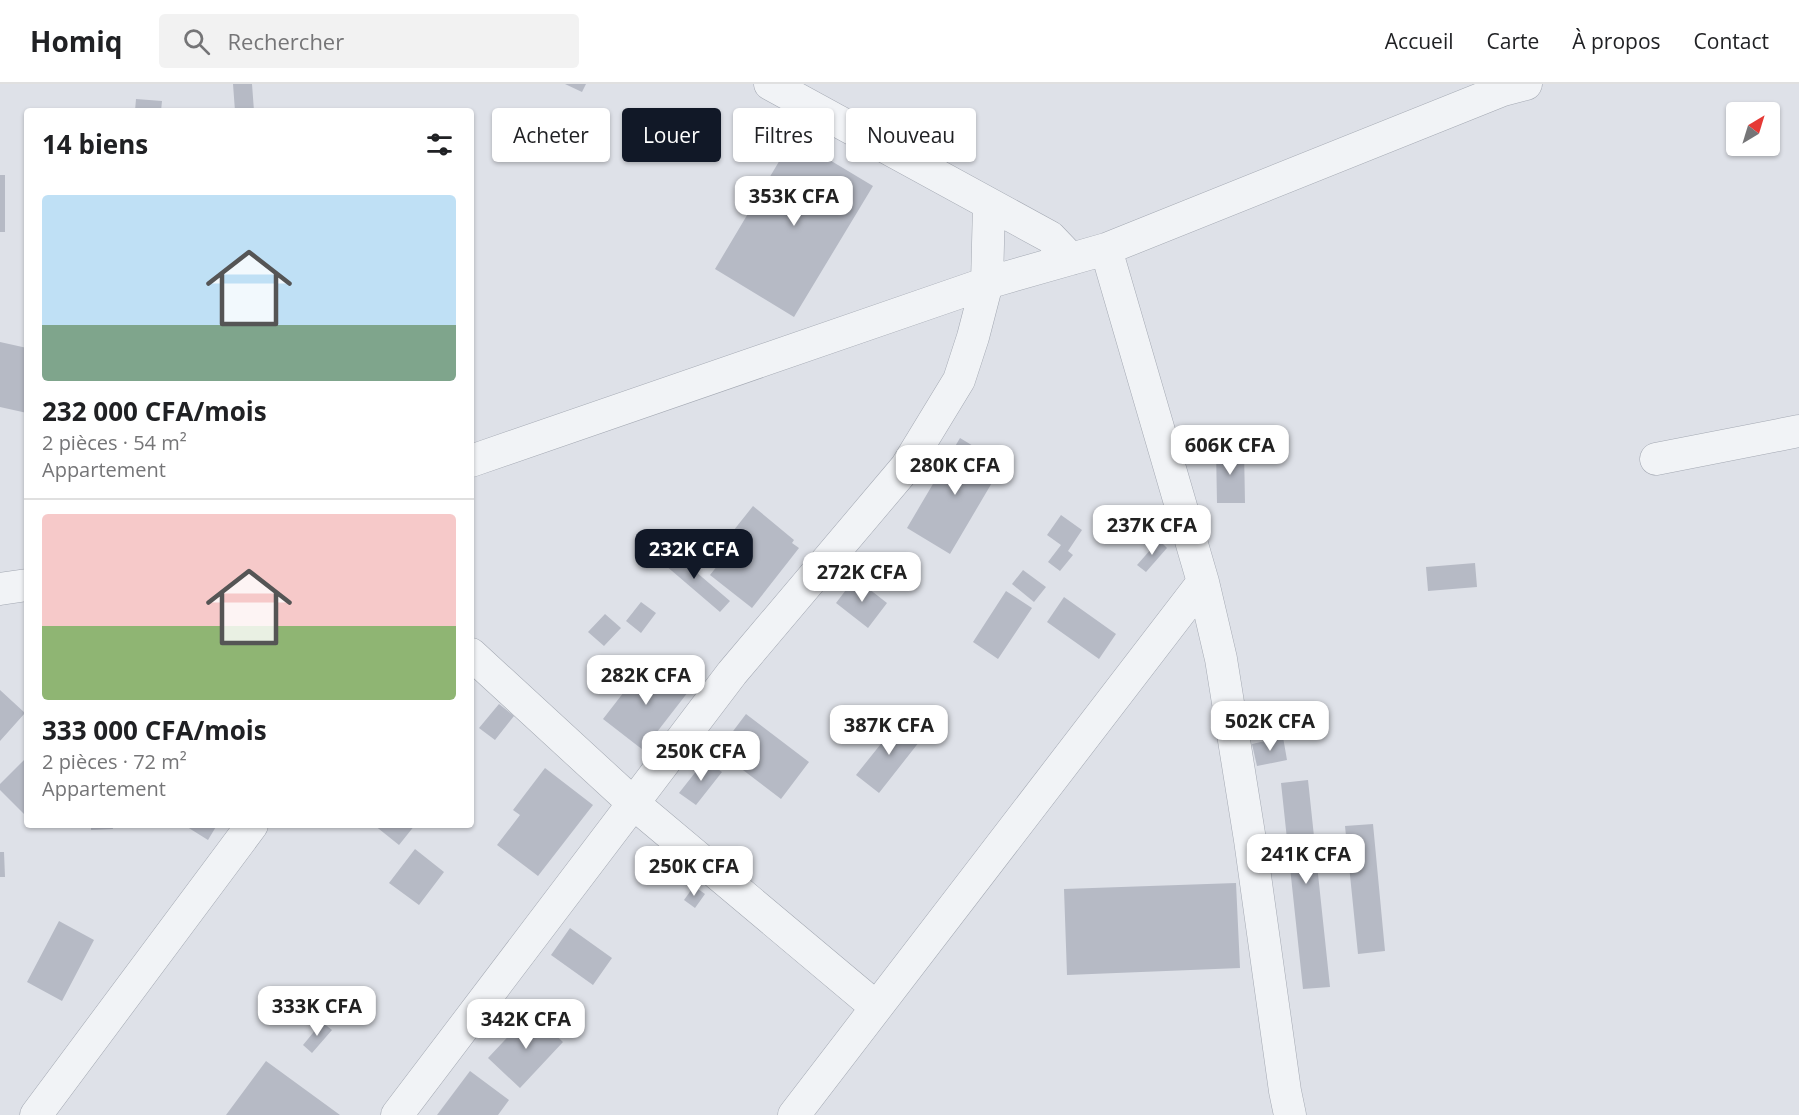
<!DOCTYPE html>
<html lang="fr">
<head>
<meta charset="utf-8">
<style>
	:root { --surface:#fff; --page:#f2f2f2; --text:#202124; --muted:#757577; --line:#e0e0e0; --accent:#111827 }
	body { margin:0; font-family:"Open Sans",sans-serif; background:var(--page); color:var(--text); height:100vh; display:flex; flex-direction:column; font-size:22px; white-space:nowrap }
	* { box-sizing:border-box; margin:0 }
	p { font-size:20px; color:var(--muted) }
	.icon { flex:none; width:33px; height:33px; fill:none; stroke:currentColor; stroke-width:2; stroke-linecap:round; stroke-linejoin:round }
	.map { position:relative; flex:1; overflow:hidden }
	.panel { position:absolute; left:24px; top:24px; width:450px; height:720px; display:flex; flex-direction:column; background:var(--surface); border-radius:6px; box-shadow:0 2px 4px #0004 }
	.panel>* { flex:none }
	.banner { position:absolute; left:492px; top:24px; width:570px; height:54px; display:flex; gap:12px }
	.needle { width:39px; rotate:38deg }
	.tools { position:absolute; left:1726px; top:18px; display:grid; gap:12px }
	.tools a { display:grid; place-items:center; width:54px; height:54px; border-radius:6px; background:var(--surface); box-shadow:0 2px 4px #0004; font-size:30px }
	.price { position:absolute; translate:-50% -51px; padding:0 14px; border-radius:12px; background:#fff; color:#222; font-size:20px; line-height:39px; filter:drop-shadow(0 2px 3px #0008) }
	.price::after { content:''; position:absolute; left:50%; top:36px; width:18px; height:14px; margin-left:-9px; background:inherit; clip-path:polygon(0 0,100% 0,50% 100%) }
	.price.active { background:var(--accent); color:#fff }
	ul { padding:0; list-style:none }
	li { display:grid; align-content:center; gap:12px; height:318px; padding:0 18px }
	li+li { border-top:2px solid var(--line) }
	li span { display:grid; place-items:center; height:186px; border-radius:6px; color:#555 }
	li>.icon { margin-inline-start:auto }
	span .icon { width:108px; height:108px; fill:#fffc; stroke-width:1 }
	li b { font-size:26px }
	h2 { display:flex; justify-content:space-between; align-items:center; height:72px; padding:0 18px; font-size:26px }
	.pill { padding:0 21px; border-radius:6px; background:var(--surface); box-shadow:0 2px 4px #0004; font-size:21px; line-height:54px }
	.pill.active { background:var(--accent); color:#fff }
	header { display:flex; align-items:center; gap:36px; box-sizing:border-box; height:84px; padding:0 30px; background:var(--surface); border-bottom:2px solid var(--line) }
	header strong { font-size:28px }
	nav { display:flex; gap:33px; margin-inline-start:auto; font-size:21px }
	.search { width:420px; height:54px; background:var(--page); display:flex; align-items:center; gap:15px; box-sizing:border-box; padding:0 21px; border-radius:6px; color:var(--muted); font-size:22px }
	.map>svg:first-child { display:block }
	.building { fill:#b6bac5 }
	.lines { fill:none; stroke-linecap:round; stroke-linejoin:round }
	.minor-casing { stroke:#a3a8b2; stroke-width:33 }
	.minor { stroke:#f1f3f6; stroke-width:32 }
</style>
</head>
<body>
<header>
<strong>Homiq</strong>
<div class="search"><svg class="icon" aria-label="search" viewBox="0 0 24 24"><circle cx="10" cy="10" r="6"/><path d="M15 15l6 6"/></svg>Rechercher</div>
<nav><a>Accueil</a><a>Carte</a><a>À propos</a><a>Contact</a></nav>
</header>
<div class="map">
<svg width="1799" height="1031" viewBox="0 0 1799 1031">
	<rect width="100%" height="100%" fill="#dee1e8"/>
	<!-- building -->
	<path class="building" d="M233 0H252L254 27H235Z
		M565 0H586L582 8Z
		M136 15 162 17 161 27H135Z
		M793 54 873 102 794 233 715 185Z
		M0 91H5V148H0Z
		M0 258 27 264V329L0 323Z
		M960 354 1003 380 950 470 907 444Z
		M1216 365H1244L1245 419H1217Z
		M753 422 794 456 792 459 799 464 752 524 710 491 729 467 722 461Z
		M1061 431 1082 446 1068 467 1073 471 1060 487 1048 478 1061 461 1047 451Z
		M1159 456 1167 464 1146 488 1137 481Z
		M668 464 730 517 720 528 658 475Z
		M1475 479 1477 503 1428 507 1426 483Z
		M1023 486 1046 503 1034 518 1012 500Z
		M855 494 887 519 868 544 836 519Z
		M1006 507 1032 524 998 575 973 558Z
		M1064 513 1116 550 1099 575 1047 538Z
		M641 518 656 529 641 549 626 537Z
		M605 530 621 544 604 562 588 548Z
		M648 577 688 608 643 666 603 635Z
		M0 606 25 629 0 657Z
		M499 620 514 632 495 656 479 644Z
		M746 630 809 678 781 715 718 667Z
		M900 636 923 653 879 709 856 691Z
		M1283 653 1287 676 1257 682 1252 660Z
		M27 673V733L0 706V700Z
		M705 676 722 688 696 721 679 709Z
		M545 684 593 721 538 792 497 761 520 731 513 726Z
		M1308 696 1330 903 1303 905 1281 699Z
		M1373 740 1385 867 1358 870 1345 742Z
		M91 741H112L113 745 91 746Z
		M184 741H217L208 756Z
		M374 741H415L399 761Z
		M415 765 444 788 419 821 389 799Z
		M0 768H4L5 793H0Z
		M1236 799 1240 884 1067 891 1064 805Z
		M694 802 705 810 695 824 684 816Z
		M59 837 94 856 62 917 27 898Z
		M570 844 612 874 593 901 551 871Z
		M531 928 563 958 520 1004 488 974Z
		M322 938 332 946 312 969 303 961Z
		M266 977 340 1031H226Z
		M470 987 509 1016 498 1031H437Z"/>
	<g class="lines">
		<!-- minor casing -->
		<g class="minor-casing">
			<path id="minor" d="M770 0 1050 153 1071 175
				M1106 165 1203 498 1221 575 1250 756 1285 1007 1290 1031
				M1656 375 1799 347
				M471 377 987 199 1106 165 1503 6 1526 0
				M0 505 27 501
				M471 570 633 719 876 923
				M36 1031 252 741
				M397 1031 732 589 906 383 959 296 973 253 987 199 989 121
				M794 1031 1203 498"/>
		</g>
		<!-- minor -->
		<use href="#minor" class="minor"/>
	</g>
</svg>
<div class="tools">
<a><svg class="needle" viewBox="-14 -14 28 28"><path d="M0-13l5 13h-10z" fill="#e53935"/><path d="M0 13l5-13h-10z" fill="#757577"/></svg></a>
</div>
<b class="price" style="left:794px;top:143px">353K CFA</b>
<b class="price" style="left:1230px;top:392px">606K CFA</b>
<b class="price" style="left:955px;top:412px">280K CFA</b>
<b class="price" style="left:1152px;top:472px">237K CFA</b>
<b class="price active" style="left:694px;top:496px">232K CFA</b>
<b class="price" style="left:862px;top:519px">272K CFA</b>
<b class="price" style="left:646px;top:622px">282K CFA</b>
<b class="price" style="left:1270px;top:668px">502K CFA</b>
<b class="price" style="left:889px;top:672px">387K CFA</b>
<b class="price" style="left:701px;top:698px">250K CFA</b>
<b class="price" style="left:1306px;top:801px">241K CFA</b>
<b class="price" style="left:694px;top:813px">250K CFA</b>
<b class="price" style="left:317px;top:953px">333K CFA</b>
<b class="price" style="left:526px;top:966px">342K CFA</b>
<div class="banner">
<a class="pill">Acheter</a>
<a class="pill active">Louer</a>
<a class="pill">Filtres</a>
<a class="pill">Nouveau</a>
</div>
<section class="panel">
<h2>14 biens<svg class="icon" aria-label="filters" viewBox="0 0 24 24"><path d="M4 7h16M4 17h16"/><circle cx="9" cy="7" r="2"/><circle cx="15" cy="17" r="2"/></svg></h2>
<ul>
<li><span style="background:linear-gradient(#bfe0f5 70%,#7fa58c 0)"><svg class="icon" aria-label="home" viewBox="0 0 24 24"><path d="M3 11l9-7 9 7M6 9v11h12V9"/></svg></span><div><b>232 000 CFA/mois</b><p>2 pièces · 54 m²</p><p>Appartement</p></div></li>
<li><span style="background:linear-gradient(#f6c9c9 60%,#8fb573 0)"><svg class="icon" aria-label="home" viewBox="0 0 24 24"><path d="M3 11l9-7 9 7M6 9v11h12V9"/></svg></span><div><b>333 000 CFA/mois</b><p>2 pièces · 72 m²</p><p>Appartement</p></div></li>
</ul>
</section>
</div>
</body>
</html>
